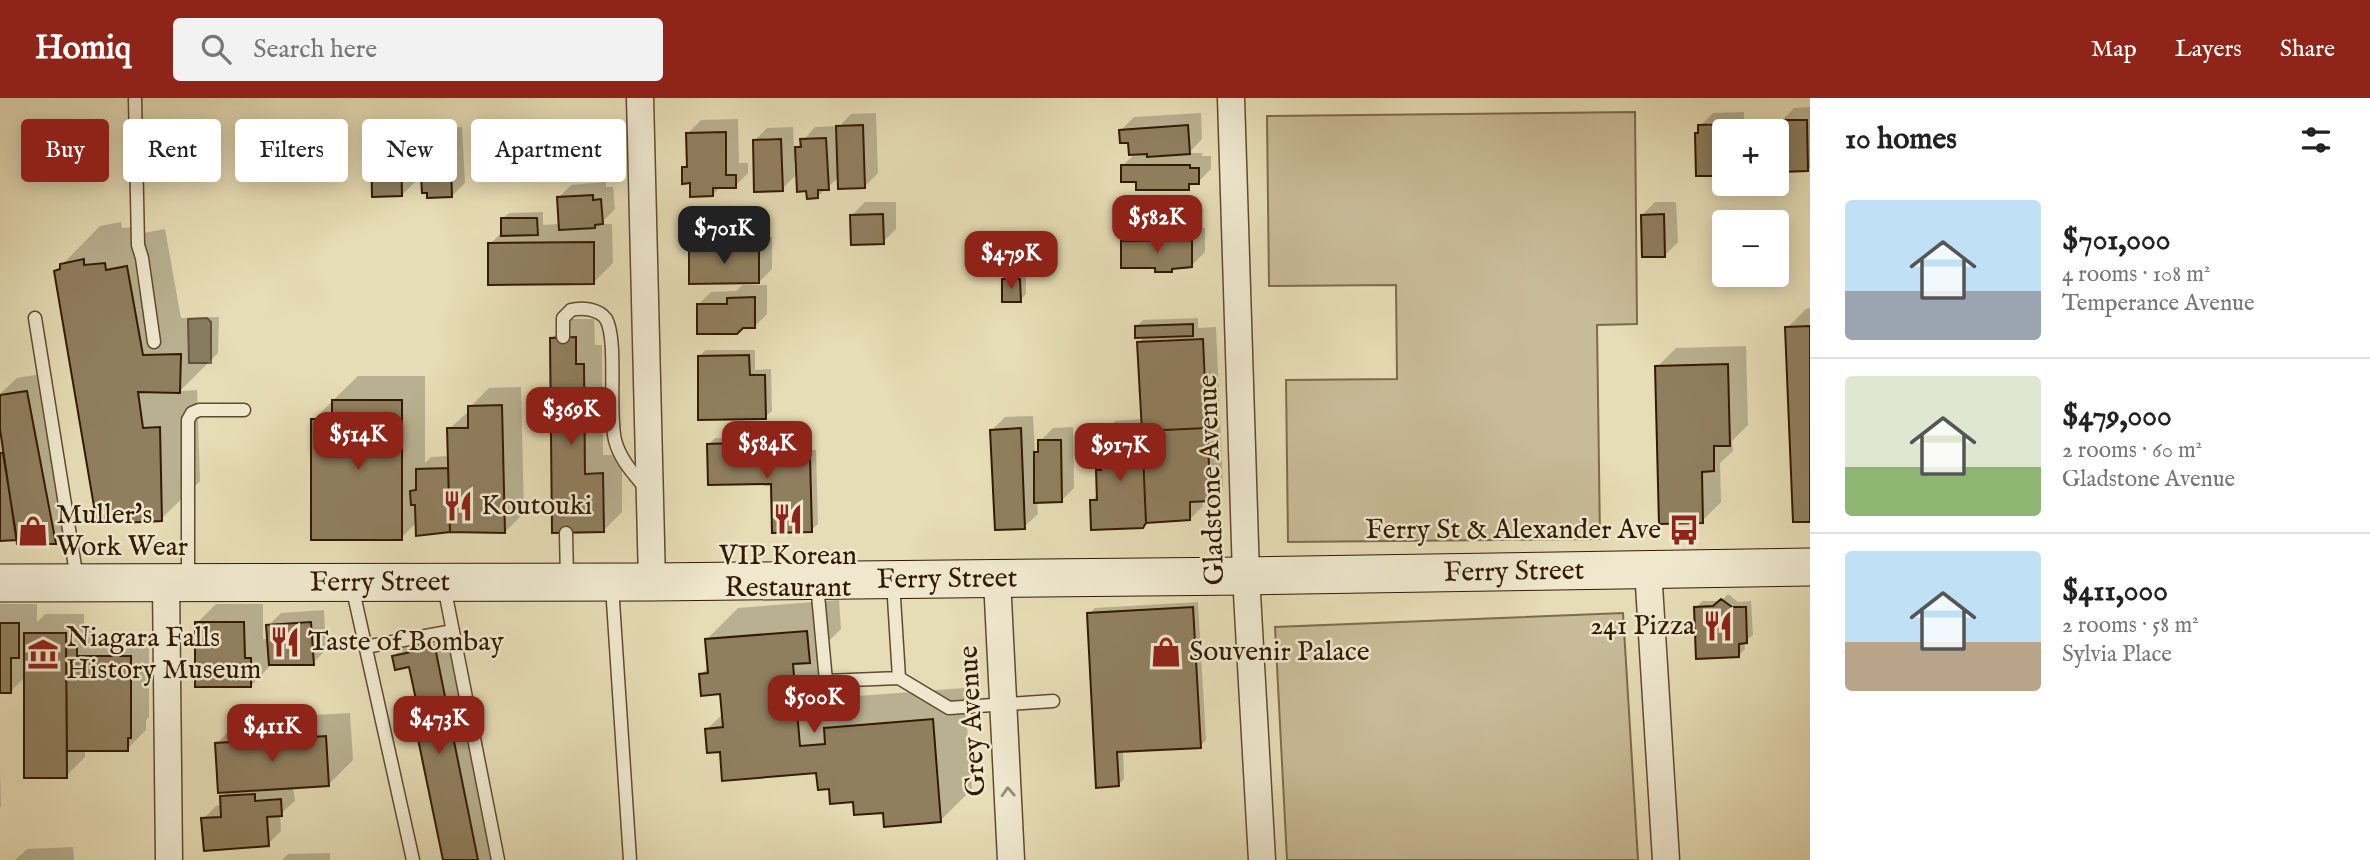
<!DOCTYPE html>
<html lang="en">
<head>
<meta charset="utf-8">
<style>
	:root { --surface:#fff; --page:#f2f2f2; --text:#222; --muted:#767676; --line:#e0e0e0; --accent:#8f2418 }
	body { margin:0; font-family:"IM FELL English",serif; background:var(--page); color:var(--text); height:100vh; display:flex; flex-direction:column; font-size:26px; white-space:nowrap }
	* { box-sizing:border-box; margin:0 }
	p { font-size:23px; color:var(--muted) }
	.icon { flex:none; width:38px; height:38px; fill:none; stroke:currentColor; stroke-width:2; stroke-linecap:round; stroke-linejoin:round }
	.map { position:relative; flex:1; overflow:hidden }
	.panel { display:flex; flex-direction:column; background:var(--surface); width:560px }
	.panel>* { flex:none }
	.top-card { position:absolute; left:21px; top:21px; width:665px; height:63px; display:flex; gap:14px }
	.tools { position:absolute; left:1712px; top:21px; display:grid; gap:14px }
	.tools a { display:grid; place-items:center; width:77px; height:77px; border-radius:7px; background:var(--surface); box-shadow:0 4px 18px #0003; font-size:35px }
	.price { position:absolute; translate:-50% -60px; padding:0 16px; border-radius:14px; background:var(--accent); color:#fff; font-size:23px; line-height:46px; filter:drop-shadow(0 2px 4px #0008) }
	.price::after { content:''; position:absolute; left:50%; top:42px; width:21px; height:16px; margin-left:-10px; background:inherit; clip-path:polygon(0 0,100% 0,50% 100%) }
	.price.active { background:#222; color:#fff }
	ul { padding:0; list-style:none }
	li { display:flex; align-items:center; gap:21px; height:175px; padding:0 35px }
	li+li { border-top:2px solid var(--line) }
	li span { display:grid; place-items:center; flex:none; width:196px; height:140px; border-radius:7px; color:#555 }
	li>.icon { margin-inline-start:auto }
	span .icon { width:84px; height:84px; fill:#fffc; stroke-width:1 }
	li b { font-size:30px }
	h2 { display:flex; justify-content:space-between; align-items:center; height:84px; padding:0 35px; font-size:30px }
	.tag { padding:0 24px; border-radius:7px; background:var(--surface); box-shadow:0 4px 18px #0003; font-size:24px; line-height:63px }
	.tag.active { background:var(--accent); color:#fff }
	header { display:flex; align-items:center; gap:42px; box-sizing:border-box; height:98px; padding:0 35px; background:var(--accent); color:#fff }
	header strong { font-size:33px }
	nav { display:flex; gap:38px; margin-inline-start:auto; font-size:24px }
	.search { width:490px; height:63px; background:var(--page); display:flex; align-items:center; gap:18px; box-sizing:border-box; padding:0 24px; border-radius:7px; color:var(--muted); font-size:26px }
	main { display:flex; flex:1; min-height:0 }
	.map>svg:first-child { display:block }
	.green { fill:#c8bb97; stroke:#7e6b4c; stroke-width:2 }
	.water { fill:#a99a78; stroke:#7a6749; stroke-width:2 }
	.shadow { fill:#0003; fill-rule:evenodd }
	.building { fill:#907f5f; stroke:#331b02; stroke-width:2 }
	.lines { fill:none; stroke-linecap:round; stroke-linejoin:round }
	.service-casing { stroke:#604b2f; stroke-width:15 }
	.minor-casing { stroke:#604b2f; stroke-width:29 }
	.secondary-casing { stroke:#331b02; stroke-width:39 }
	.service { stroke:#efe8cf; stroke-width:12 }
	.minor { stroke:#efe8cf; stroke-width:26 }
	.secondary { stroke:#efe8cf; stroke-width:37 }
	.oneway { stroke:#9a8c73 }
	.labels { text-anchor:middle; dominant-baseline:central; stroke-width:5; stroke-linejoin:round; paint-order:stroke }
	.street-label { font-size:28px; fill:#331b02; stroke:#efe8cf }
	.poi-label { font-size:28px; fill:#331b02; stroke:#efe8cf; text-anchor:start }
</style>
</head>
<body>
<header>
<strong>Homiq</strong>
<div class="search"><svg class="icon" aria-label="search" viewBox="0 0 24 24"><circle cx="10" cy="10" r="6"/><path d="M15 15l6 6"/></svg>Search here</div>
<nav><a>Map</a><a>Layers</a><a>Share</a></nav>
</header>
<main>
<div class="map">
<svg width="1810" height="762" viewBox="0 0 1810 762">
	<rect width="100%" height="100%" fill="#e6dcb5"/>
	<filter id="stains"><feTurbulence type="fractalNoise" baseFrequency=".00286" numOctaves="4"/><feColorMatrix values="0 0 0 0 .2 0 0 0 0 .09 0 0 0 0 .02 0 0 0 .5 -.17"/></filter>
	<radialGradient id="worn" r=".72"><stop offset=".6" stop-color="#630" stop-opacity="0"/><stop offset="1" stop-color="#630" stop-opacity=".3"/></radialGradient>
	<!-- green -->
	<path class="green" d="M1635 14 1637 226 1597 227 1600 441 1288 444 1286 282 1397 281 1396 187 1269 188 1267 18Z
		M1623 515 1638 762H1287L1275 529Z"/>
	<!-- water -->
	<path class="water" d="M207 220 211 224V265H189L188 221Z"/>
	<!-- shadow -->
	<path class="shadow" d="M1810 9V69L1808 72 1781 23 1794 10Z
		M1744 14V33L1697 35 1700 32V28L1713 15ZM1740 24V28L1707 29V25Z
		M876 15 878 75 865 88 840 78 818 98 798 64H794L795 78 782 91 754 43 767 30 793 29 794 53 815 29 840 28 851 16Z
		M1201 15 1202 41 1189 55H1202V58H1211V71L1198 84H1194L1188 90 1138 83 1122 68 1136 55 1121 32 1134 19Z
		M738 21 739 65H748V75L735 88H721L713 97 692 84 684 69 689 65 688 35 701 22Z
		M462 29 465 85 452 98 421 43 434 30Z
		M386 30H410L411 38H413L415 84 402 97 373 43Z
		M604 30V34L612 33 613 59 594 76 519 45 532 32Z
		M606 84V89H613L615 111 600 126H612L613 165 594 184 490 146 503 133 502 121 509 115 543 114V127L560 126 558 100 571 87Z
		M865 104H896V131L883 144 852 117Z
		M1655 104H1676L1678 144 1665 157 1642 117Z
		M121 124 122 130 142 128 143 135 165 131 181 220 219 219 218 255 180 293 197 292 200 383 161 421 56 173 100 128Z
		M1136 130H1205V154L1192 167 1157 168 1123 144Z
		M704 139H772V171L759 184 691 152Z
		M1010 175H1026V196L1020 202 1004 182Z
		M742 187H767V216L754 229 698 207 711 194 736 193Z
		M1810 210V422L1787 230 1806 211Z
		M1198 220V230L1216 229 1223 388 1210 401H1202L1203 408 1190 421 1149 423 1143 429 1092 402 1098 396 1097 373 1103 368 1102 336 1115 323 1143 321 1139 244 1146 238 1137 228 1143 222Z
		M571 221H594L595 247H602L603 357H622V414L603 433H554L552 240Z
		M1746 248 1748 327 1732 343 1733 353 1720 365 1721 404 1702 423 1657 269 1676 250Z
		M706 252H755V272L771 271 772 313 765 319 699 258Z
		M46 275 75 425 56 444 0 441V337H3L0 296 17 280Z
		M358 278H425V365L431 359 450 358 449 331 470 312V309L489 290 521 289 524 415 505 434 450 432 417 424 401 440 313 322Z
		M1033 318 1035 356 1040 351V343L1053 330 1073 329 1074 390 1061 403H1037L1038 416 1024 429 992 332 1005 319Z
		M770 339 771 353 816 352 818 426 811 432 773 384 709 346 715 340Z
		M1728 496 1738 504 1751 503 1753 537 1744 544 1745 551 1739 557 1696 510 1702 503H1721Z
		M839 502 841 531 825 547 831 616H840L858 598 964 590 972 691 940 723 884 713 855 702 831 689 818 674 721 652 707 631 724 615 722 595 700 577 709 569 706 542 738 510Z
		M1198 504 1206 642 1200 648 1123 652 1124 681 1118 687 1089 516 1095 510Z
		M0 506H37V524L45 516H84V529H95V539H149V619L146 622V632L127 651H85V659L66 678 26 578 11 593H0Z
		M216 506H263V541H269L268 528 281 515 324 512 326 552 313 565 270 566V568L251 588 197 525Z
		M447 537 493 762H445L414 613 419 608 411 567 394 558 407 545Z
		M350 615 353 662 328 687 293 689 295 703 280 716 281 733 268 746 203 721 216 708 222 707V699L228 693 217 645 241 621Z
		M0 671 1 708 0 710Z
		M73 749 74 762H15L27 751Z
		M330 755V762H282L288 756Z"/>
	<!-- building -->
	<path class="building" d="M1779 22H1807L1808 73 1780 74Z
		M1731 26 1732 33H1724V78H1696L1695 35H1698V27Z
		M863 27 865 90 838 91 836 28Z
		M1188 27 1190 56 1147 59V56L1129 57 1128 45H1120L1119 32Z
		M726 34V77H736V90H713V98L690 99V85L682 86V69H687L686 35Z
		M826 40 829 92H818V100L807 101 806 93 797 94 795 49H801L800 41Z
		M450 41 452 99 427 100V95H422L419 42Z
		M781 41 783 93 754 94 753 42Z
		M371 42H398V51H401L402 98 372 99Z
		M591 42V46L600 45V74H594V78L518 80 517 44Z
		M1121 67H1190V70H1199V86H1189V92H1136V84H1121Z
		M593 97V102L601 101 603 126 595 127V130L559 132 557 99Z
		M883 116 884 146 851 147 850 117Z
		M1664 116 1665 159H1642L1641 117Z
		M501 120H537L538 137 501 138Z
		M1192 142V169L1172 171V174H1155V170H1121V143Z
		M594 144V186L488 187V145Z
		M689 151H759V185L689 186Z
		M84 161V167L105 165 106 172 127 168 143 257 181 256 180 295 138 294 143 330 160 329 162 423 97 426 54 173 60 171V166Z
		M1002 181H1020L1021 204H1002Z
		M755 199V230H743L737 236H697V206H727V200Z
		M1193 226V238L1135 240V228Z
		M1810 228V424H1793L1785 229Z
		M576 239V266H584L585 376 603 375 604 434 552 435 550 240Z
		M1203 241 1207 330 1142 333 1137 244Z
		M749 257 750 277H765L766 321 698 322V258Z
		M1728 266 1730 348H1714V373L1702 374 1703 425 1659 426 1655 268Z
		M27 293 56 446H17L0 331V297Z
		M332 302H402V442H311V321H332Z
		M502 307 505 435 450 434 447 330H468V308Z
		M1021 330 1025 431 995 432 990 332Z
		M1207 330 1211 403 1190 404V422L1146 425 1142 333Z
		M1142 333 1146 425 1143 430 1091 432 1090 402H1097L1096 372H1101L1100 335Z
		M1038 342H1061L1062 404 1034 405V354H1038Z
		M765 344V359L810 358 812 434 772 435 771 386 708 387 707 346Z
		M0 355H3L17 442 0 443Z
		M448 370 450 434 416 438 415 407H411L410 393 416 392V371Z
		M1721 501 1732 509H1746L1747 545 1739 546V559L1696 561 1694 509 1713 508Z
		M1193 509 1201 650 1117 654 1119 688 1096 690 1087 515Z
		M195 524H244L245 560H251V589H195Z
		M311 524 314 567H269L266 527Z
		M0 525H19V560H11V595H0Z
		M807 533 810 565 793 566 800 648 825 646 824 630 933 621 941 724 884 729 883 715 854 717 853 704 830 706 829 691 818 692 816 675 722 683 720 654 707 655 705 631 723 629 720 596 701 598 699 576 708 575 705 541Z
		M24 535H66L67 680H24Z
		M66 548H77V558H131V640H128V653H67Z
		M435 549 478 762H443L412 612 418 611 409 569 395 572 392 558Z
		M326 638 329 688 218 695 215 645Z
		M255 696V703L281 701 282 718 267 719 269 748 204 753 201 720 221 719 220 698Z"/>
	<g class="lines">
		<!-- service casing -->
		<g class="service-casing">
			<path id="service" d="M135 0 138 147 142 160 154 244
				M35 220 77 481
				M563 239V220L571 212C582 209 599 211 606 221 618 242 608 313 615 342 620 362 634 376 647 392
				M566 435 567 480
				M188 481V322L192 315 199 312H244
				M817 486 826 583 899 580 893 484
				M352 488 413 762
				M444 488 498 762
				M612 488 630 762
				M365 549 453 533
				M899 580 949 610 1053 603"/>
		</g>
		<!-- minor casing -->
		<g class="minor-casing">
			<path id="minor" d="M640 0 652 484
				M1231 0 1246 478 1262 762
				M1648 471 1666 762
				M997 481 1011 762
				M166 485 169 762"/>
		</g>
		<!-- secondary casing -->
		<g class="secondary-casing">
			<g id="secondary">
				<path id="s1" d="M0 485 652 484 1246 478 1810 469"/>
			</g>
		</g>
		<!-- service -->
		<use href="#service" class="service"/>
		<!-- minor -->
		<use href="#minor" class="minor"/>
		<!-- secondary -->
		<use href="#secondary" class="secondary"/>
	</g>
	<!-- one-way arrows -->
	<defs><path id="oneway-chevron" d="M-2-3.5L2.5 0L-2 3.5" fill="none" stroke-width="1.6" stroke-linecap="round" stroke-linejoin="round" transform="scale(1.75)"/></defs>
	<use class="oneway" href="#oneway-chevron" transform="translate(1008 694) rotate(-93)"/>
	<!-- icons -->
	<defs>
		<g id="restaurant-bare" transform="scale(2.415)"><path d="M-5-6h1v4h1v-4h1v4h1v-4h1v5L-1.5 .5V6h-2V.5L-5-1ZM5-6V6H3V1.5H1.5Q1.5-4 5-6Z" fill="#8f2418" stroke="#efe8cf" stroke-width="2.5" paint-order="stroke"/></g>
		<g id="bus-bare" transform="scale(2.415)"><path d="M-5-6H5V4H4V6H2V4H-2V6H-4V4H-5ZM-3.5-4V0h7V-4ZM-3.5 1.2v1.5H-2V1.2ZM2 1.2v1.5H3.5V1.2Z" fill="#8f2418" stroke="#efe8cf" stroke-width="2.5" paint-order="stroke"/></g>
		<g id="shop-bare" transform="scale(2.415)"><path d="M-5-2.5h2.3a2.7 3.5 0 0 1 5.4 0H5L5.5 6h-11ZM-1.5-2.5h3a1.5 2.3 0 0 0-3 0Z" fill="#8f2418" stroke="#efe8cf" stroke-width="2.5" paint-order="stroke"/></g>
		<g id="museum-bare" transform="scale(2.415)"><path d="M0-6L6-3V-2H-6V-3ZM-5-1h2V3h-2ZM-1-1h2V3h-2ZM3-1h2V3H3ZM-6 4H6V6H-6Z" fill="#8f2418" stroke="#efe8cf" stroke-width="2.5" paint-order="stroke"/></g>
	</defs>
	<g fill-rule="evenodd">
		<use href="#restaurant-bare" x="458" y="408"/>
		<use href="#restaurant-bare" x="788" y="421"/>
		<use href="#bus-bare" x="1684" y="432"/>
		<use href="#shop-bare" x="33" y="433"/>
		<use href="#restaurant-bare" x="1718" y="528"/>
		<use href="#restaurant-bare" x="285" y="544"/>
		<use href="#shop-bare" x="1166" y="554"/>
		<use href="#museum-bare" x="43" y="556"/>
	</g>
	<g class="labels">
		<!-- street labels -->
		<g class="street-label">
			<text transform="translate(1212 382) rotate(-92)">Gladstone Avenue</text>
			<text stroke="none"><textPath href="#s1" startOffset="1514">Ferry Street</textPath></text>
			<text stroke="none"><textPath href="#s1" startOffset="947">Ferry Street</textPath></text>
			<text stroke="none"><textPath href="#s1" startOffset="380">Ferry Street</textPath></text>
			<text transform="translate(973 623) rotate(-93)">Grey Avenue</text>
		</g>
		<!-- poi labels -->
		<g class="poi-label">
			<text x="481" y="408">Koutouki</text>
			<text x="56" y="417">Muller's<tspan x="56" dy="32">Work Wear</tspan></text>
			<text x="1661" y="432" text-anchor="end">Ferry St &amp; Alexander Ave</text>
			<text x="788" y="458" text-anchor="middle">VIP Korean<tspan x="788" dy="32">Restaurant</tspan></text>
			<text x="1695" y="528" text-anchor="end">241 Pizza</text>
			<text x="66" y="540">Niagara Falls<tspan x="66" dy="32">History Museum</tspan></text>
			<text x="308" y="544">Taste of Bombay</text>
			<text x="1189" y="554">Souvenir Palace</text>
		</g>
	</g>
	<rect width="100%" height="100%" filter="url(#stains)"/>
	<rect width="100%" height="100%" fill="url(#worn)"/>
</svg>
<div class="tools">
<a>+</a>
<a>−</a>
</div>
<b class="price" style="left:1157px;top:157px">$582K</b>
<b class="price active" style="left:724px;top:168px">$701K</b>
<b class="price" style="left:1011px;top:193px">$479K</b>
<b class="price" style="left:571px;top:349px">$369K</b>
<b class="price" style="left:358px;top:374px">$514K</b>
<b class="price" style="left:767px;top:383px">$584K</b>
<b class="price" style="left:1120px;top:385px">$917K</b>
<b class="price" style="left:814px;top:637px">$500K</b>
<b class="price" style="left:439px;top:658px">$473K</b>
<b class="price" style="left:272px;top:666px">$411K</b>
<div class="top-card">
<a class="tag active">Buy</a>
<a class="tag">Rent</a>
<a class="tag">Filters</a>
<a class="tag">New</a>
<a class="tag">Apartment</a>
</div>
</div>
<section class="panel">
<h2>10 homes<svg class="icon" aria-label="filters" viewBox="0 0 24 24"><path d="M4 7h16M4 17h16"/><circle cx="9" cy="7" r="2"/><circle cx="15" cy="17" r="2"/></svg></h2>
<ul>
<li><span style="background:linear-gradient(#bfe0f5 65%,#9aa5b1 0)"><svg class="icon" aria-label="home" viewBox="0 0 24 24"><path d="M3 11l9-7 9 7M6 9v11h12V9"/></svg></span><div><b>$701,000</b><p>4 rooms · 108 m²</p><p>Temperance Avenue</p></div></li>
<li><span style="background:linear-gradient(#dfe7d0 65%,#8fb573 0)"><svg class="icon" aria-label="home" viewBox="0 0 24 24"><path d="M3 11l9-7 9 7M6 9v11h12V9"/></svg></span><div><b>$479,000</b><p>2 rooms · 60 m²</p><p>Gladstone Avenue</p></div></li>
<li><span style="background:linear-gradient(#bfe0f5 65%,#b9a48a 0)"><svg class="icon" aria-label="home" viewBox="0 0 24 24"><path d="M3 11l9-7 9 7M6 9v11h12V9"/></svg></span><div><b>$411,000</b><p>2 rooms · 58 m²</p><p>Sylvia Place</p></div></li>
</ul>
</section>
</main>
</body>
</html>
